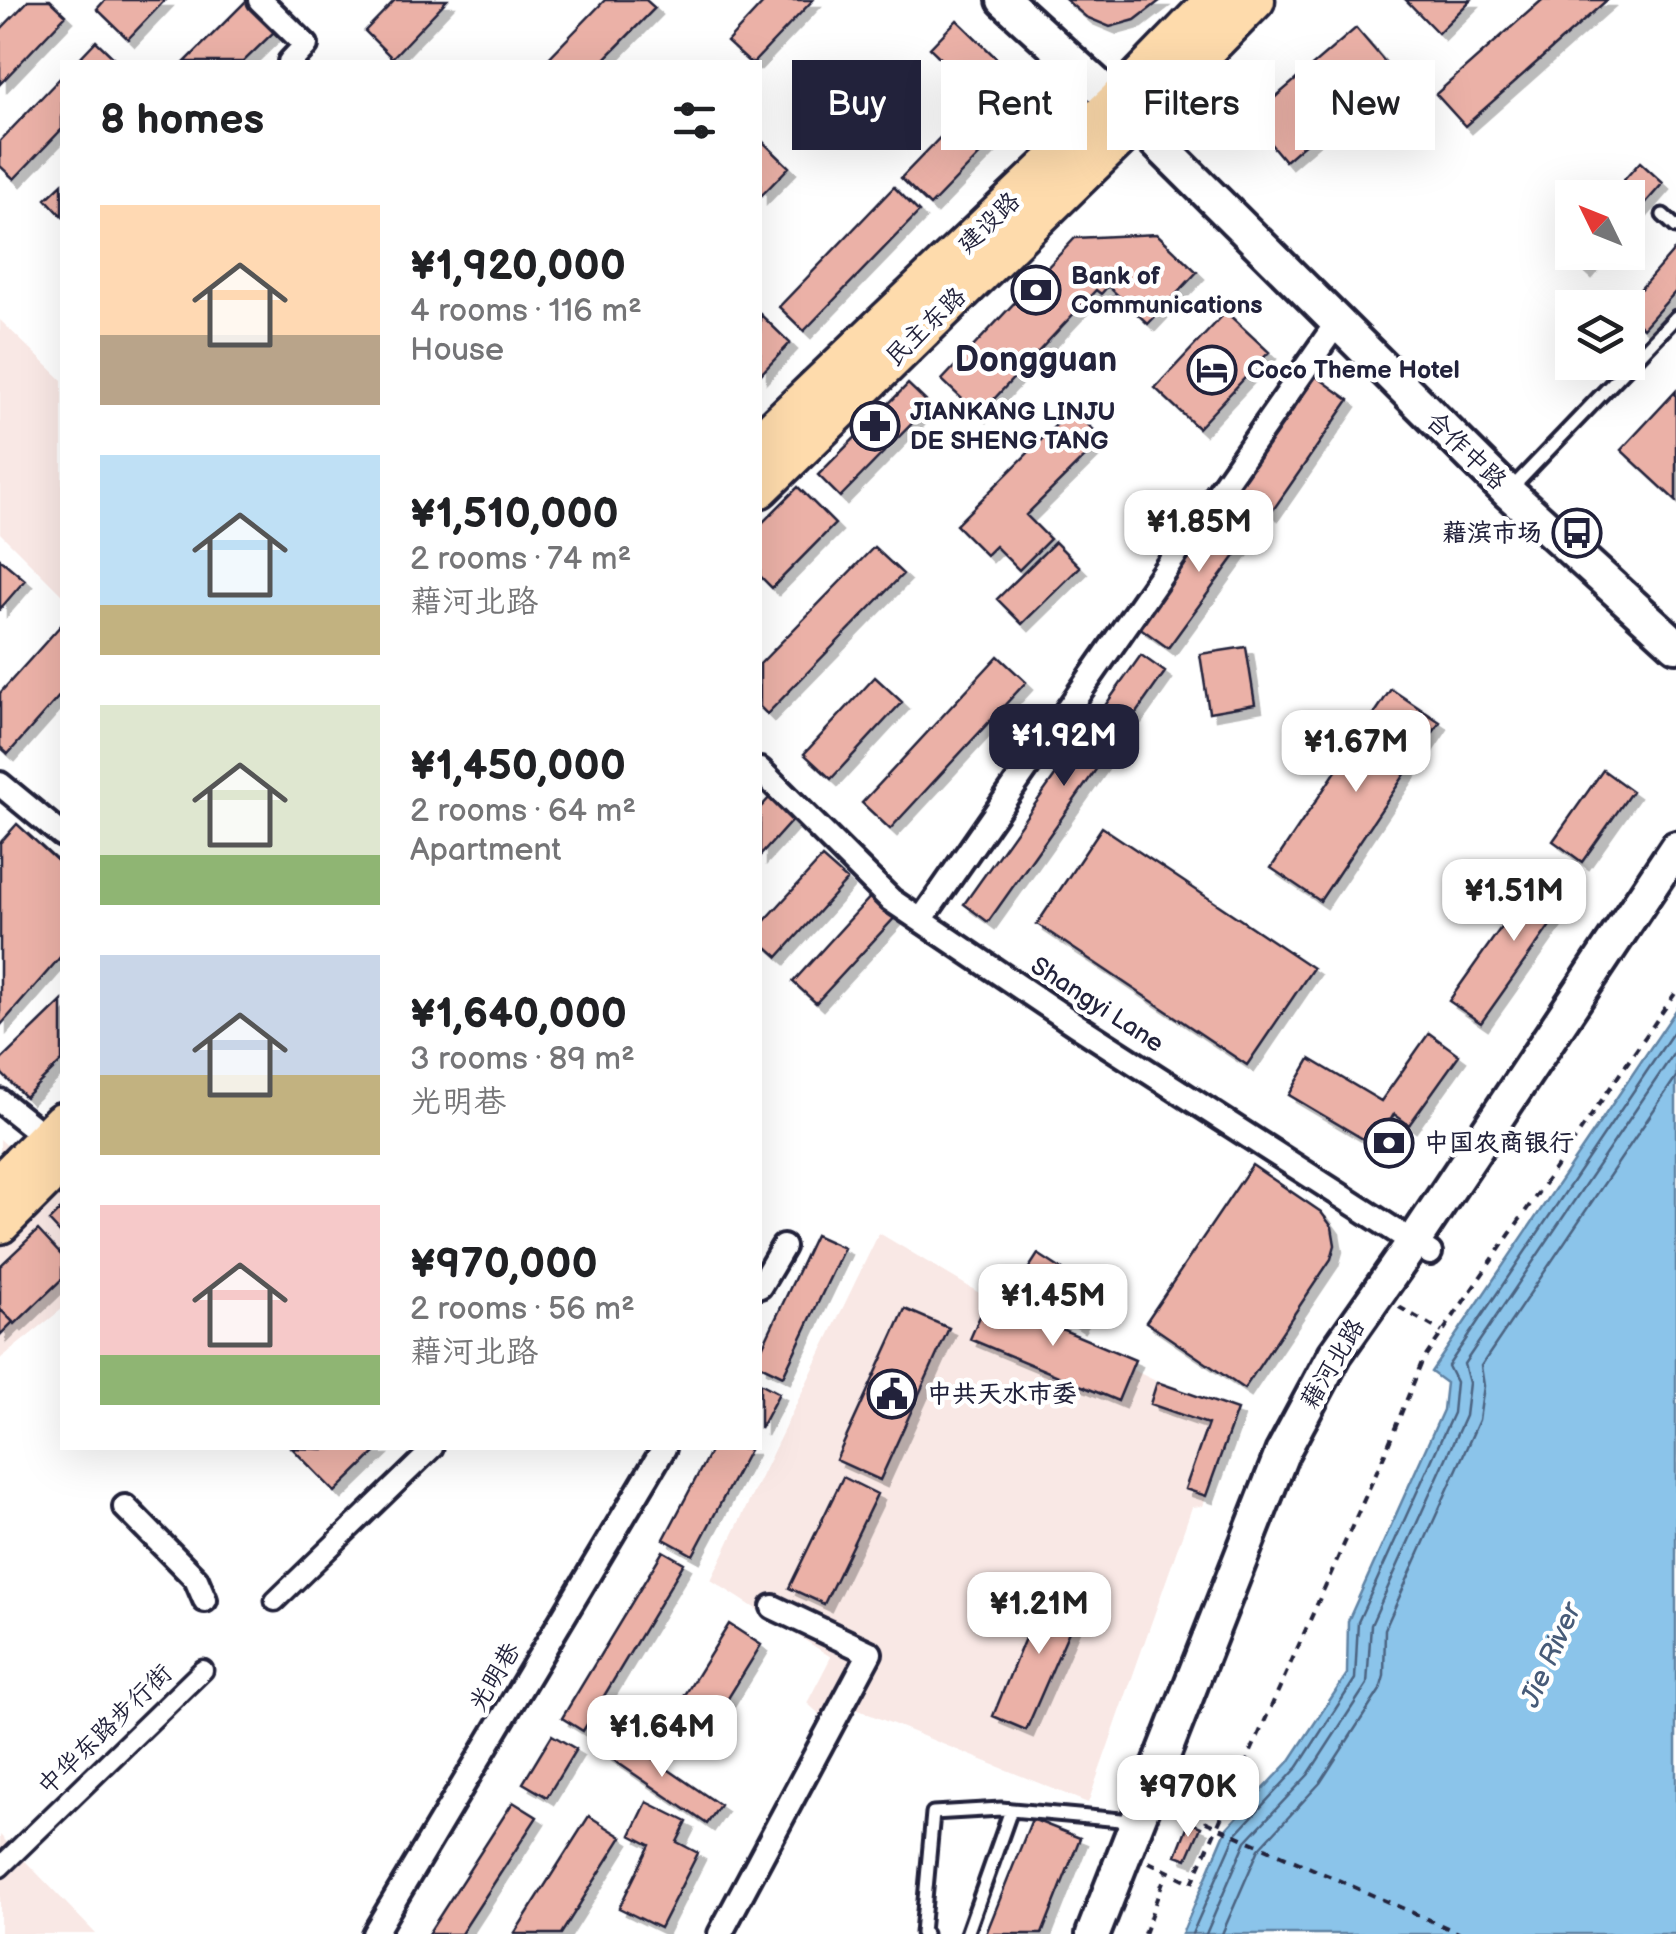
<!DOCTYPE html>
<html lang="en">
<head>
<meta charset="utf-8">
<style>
	:root { --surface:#fff; --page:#f6f6f6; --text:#202124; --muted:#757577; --accent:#22223b }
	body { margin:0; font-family:"Balsamiq Sans","LXGW WenKai TC",sans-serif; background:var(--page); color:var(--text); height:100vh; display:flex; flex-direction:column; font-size:38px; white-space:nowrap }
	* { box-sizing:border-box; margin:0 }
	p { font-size:32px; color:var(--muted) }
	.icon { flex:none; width:55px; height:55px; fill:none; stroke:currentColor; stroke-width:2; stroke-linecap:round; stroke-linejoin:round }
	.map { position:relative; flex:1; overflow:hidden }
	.side { position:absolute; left:60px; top:60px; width:702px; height:1390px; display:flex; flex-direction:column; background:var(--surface); border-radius:0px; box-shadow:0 10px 40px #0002 }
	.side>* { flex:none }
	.top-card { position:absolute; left:792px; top:60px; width:732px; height:90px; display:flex; gap:20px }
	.needle { width:65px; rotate:313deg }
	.buttons { position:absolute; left:1555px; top:180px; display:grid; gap:20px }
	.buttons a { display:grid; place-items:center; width:90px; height:90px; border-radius:0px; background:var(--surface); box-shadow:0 10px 40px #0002; font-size:50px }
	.price { position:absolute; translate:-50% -85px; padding:0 22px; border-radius:20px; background:#fff; color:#222; font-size:32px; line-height:65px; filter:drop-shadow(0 2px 5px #0008) }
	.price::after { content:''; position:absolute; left:50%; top:60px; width:30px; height:22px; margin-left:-15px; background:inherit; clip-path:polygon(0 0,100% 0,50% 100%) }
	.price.current { background:var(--accent); color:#fff }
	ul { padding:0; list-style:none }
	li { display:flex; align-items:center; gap:30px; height:250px; padding:0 40px }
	li span { display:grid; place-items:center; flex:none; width:280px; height:200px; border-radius:0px; color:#555 }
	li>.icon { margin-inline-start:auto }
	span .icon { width:120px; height:120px; fill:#fffc; stroke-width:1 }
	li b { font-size:42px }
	h2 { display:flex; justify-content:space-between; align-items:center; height:120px; padding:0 40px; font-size:42px }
	.tag { padding:0 35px; border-radius:0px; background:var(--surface); box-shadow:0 10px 40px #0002; font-size:35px; line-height:90px }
	.tag.current { background:var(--accent); color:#fff }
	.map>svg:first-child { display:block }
	.built { fill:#f9e8e5 }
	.water { fill:#8bc4ea; stroke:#6183a4; stroke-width:2.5 }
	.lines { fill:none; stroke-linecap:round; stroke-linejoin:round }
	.shore { stroke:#4c6381; stroke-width:2.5 }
	.building { fill:#ebb1a7; stroke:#22223b; stroke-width:2.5; filter:url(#shadow) }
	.service-casing { stroke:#22223b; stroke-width:19 }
	.pedestrian-casing { stroke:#22223b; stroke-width:25 }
	.minor-casing { stroke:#22223b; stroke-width:30 }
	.secondary-casing { stroke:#22223b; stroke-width:40 }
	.primary-casing { stroke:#22223b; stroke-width:45 }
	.path { stroke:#22223b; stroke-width:4; stroke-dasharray:8 8; stroke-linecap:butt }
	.service { stroke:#fff; stroke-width:11 }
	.pedestrian { stroke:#fff; stroke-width:18 }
	.minor { stroke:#fff; stroke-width:22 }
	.secondary { stroke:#fff; stroke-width:32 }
	.primary { stroke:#fedbac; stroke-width:38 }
	.path-bridge { stroke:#22223b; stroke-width:4; stroke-dasharray:8 8; stroke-linecap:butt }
	.labels { text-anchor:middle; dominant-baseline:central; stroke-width:9; stroke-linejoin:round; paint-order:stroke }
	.street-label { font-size:25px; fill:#22223b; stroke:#fff }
	.poi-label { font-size:25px; font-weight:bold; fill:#22223b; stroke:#fff; text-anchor:start }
	.water-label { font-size:28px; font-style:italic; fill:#475b78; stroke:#fff }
	.district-label { font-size:35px; font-weight:bold; fill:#22223b; stroke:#fff }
</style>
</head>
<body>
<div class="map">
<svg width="1676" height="1934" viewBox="0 0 1676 1934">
	<defs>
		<filter id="shadow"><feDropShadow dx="7" dy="7" stdDeviation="0" flood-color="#0004"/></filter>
	</defs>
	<rect width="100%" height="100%" fill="#fff"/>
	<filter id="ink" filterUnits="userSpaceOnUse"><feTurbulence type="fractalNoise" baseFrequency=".01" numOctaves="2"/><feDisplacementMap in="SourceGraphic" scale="20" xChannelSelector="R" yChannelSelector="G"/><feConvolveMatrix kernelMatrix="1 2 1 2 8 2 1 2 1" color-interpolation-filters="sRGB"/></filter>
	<g filter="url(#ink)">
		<!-- built -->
		<path class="built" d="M0 320 62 380V595L0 533Z
			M0 1139 62 1197V1309L0 1359Z
			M879 1233 1006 1309 1233 1418 1203 1506 1192 1507 1088 1803 856 1709 843 1735 807 1703 831 1657 711 1580Z
			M0 1835 96 1934H0Z"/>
		<!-- water -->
		<path class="water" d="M1676 1010V1934H1182L1227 1828 1289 1762 1347 1674 1348 1621 1443 1410 1446 1383 1431 1372Z"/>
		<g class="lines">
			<!-- shore -->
			<path class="shore" d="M1192 1934 1236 1834 1298 1767 1355 1679 1358 1622 1453 1413 1456 1382 1448 1366 1676 1028
				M1206 1934 1246 1841 1308 1775 1367 1684 1371 1625 1465 1416 1469 1383 1464 1364 1676 1050
				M1222 1934 1259 1849 1320 1783 1380 1690 1384 1676 1385 1629 1479 1420 1484 1386 1481 1366 1676 1077"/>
		</g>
		<!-- building -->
		<path class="building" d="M29 0H50L66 15 0 84V30Z
			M105 0H165L128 39 97 9Z
			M395 0H447L392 58 365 31Z
			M605 0H646L655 8 602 62H545Z
			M766 0H813L754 62H749L727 42Z
			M1066 0H1161L1135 20 1110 27 1086 17Z
			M1406 0H1471L1438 33Z
			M1542 0H1607L1465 126 1436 94Z
			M246 1 276 30 243 62H185Z
			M957 20 1024 85 1011 98 1023 110 930 206 901 178 980 96 930 48Z
			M1356 28 1391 69 1285 161 1265 137 1266 105Z
			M96 41 118 62H76Z
			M62 76V129L14 179 0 166V141Z
			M760 139 789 167 760 197Z
			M1640 162 1663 183 1628 223V198H1608Z
			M62 184V216L46 199Z
			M894 187 919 212 804 331 779 307Z
			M1157 234 1197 272 1148 324 1108 286 1101 294 1096 290 979 415 942 380 1075 238Z
			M1572 238V252H1601L1585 271 1562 250Z
			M1676 248V291L1643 328 1628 314V308H1624Z
			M1226 312 1269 352 1198 428 1155 388Z
			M760 314 790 343 760 375Z
			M1316 376 1349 400 1271 513 1237 489Z
			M908 384 930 405 840 497 818 475Z
			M1676 391V501L1621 450Z
			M1072 409 1103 439 1026 515 1050 539 1019 570 995 546 986 555 956 525Z
			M798 487 835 524 772 588 760 576V525Z
			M1230 502 1259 523 1168 648 1139 627Z
			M1055 542 1080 567 1022 624 997 599Z
			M874 547 903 574 767 714 760 707V664Z
			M0 559 25 580 0 609Z
			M62 624V693L8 754 0 747V693Z
			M1246 647 1255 704 1209 712 1200 654Z
			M1141 655 1165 672 988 922 964 904Z
			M998 656 1026 682 890 829 862 803Z
			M875 677 902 702 831 779 804 754Z
			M1391 689 1440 722 1320 901 1271 868Z
			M1603 770 1632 791 1582 862 1553 841Z
			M771 796 795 817 760 856V808Z
			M17 824 62 865V955L0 1026V843Z
			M1102 827 1313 968 1247 1065 1037 924Z
			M822 858 847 880 778 957 760 941V926Z
			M1546 864 1578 886 1481 1023 1449 1001Z
			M873 894 897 915 816 1003 793 982Z
			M62 1001V1061L25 1097 0 1072V1061Z
			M1429 1033 1459 1055 1409 1125 1394 1114 1375 1146 1289 1095 1310 1059 1381 1101Z
			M1252 1165 1321 1212 1332 1227 1335 1245 1331 1259 1244 1389 1146 1322Z
			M62 1208V1235L49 1221Z
			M38 1230 62 1256V1279L15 1324 0 1309V1266Z
			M815 1235 844 1248 783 1376 760 1365V1352Z
			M1038 1254 1098 1293 1077 1325 1018 1285Z
			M988 1298 1135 1360 1118 1401 970 1339Z
			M0 1309 13 1322 0 1335Z
			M905 1309 949 1328 880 1480 836 1460Z
			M1157 1382 1237 1410 1206 1496 1185 1489 1208 1424 1150 1404Z
			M760 1383 779 1393 760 1429Z
			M292 1448 322 1449 380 1448 335 1492Z
			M712 1448H750L693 1555 664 1539Z
			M843 1477 877 1494 824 1604 789 1588Z
			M663 1551 684 1563 583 1731 562 1718Z
			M1060 1580 1087 1590 1026 1730 993 1716 1032 1621 1041 1625Z
			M729 1624 761 1645 703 1739 670 1719Z
			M552 1735 576 1749 547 1797 523 1783Z
			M618 1735 720 1805 707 1824 605 1754Z
			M513 1802 537 1817 461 1934H428Z
			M647 1802 687 1822 677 1842 698 1853 660 1928 619 1908 650 1845 631 1835Z
			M589 1816 622 1837 561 1934H514Z
			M1032 1819 1080 1838 1042 1934H986Z
			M1189 1822 1201 1827 1187 1859 1176 1855Z"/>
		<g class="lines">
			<!-- service casing -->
			<g class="service-casing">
				<path id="service" d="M1663 215 1676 227
					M1511 489 1676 317
					M925 1934 922 1933 933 1813 1001 1809 1132 1821
					M967 1934 1011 1810"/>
			</g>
			<!-- pedestrian casing -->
			<g class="pedestrian-casing">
				<path id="pedestrian" d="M275 1601 433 1448
					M0 1867 203 1670"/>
			</g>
			<!-- minor casing -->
			<g class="minor-casing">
				<path id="minor" d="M260 0 306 45 290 62
					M760 770 891 900 1076 1025 1430 1253
					M0 784 62 835
					M921 920 1336 324
					M0 1101 53 1143
					M760 1286 783 1247
					M125 1507 196 1579 205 1600
					M374 1934 664 1448
					M720 1934 870 1653 773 1607"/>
			</g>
			<!-- secondary casing -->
			<g class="secondary-casing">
				<path id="secondary" d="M1004 0 1116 102 1508 492 1676 645
					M1093 1934 1282 1453 1335 1354 1413 1243 1676 848"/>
			</g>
			<!-- primary casing -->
			<g class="primary-casing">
				<path id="primary" d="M760 442 1116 102 1215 0
					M760 488 1134 123 1255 0
					M0 1184 62 1122
					M0 1224 62 1162"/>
			</g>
			<!-- path -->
			<path class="path" d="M1399 1307 1442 1332
				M1183 1780 1217 1795 1206 1822
				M1149 1862 1192 1883 1385 1453 1422 1362 1676 992
				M1144 1934 1166 1873"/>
			<!-- service -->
			<use href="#service" class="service"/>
			<!-- pedestrian -->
			<use href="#pedestrian" class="pedestrian"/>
			<!-- minor -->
			<use href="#minor" class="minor"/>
			<!-- secondary -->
			<use href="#secondary" class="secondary"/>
			<!-- primary -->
			<use href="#primary" class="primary"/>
			<!-- path-bridge -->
			<path class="path-bridge" d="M1206 1822 1461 1934"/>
		</g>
	</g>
	<!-- icons -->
	<defs>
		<g id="bank-ring" transform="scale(2.5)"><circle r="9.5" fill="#fff" stroke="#22223b" stroke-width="1.5"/><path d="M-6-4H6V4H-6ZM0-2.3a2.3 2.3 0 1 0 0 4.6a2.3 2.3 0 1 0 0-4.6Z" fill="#22223b"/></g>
		<g id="hotel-ring" transform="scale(2.5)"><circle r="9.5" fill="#fff" stroke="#22223b" stroke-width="1.5"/><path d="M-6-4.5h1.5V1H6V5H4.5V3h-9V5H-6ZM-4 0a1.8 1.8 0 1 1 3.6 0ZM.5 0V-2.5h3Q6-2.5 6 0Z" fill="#22223b"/></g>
		<g id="pharmacy-ring" transform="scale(2.5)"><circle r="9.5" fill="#fff" stroke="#22223b" stroke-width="1.5"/><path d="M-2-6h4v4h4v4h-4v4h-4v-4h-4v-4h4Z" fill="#22223b"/></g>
		<g id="bus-ring" transform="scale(2.5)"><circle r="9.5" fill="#fff" stroke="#22223b" stroke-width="1.5"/><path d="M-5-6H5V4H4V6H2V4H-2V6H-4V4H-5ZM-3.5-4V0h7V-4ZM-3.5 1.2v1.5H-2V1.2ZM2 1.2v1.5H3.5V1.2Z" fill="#22223b"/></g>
		<g id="civic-ring" transform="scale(2.5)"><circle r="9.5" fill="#fff" stroke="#22223b" stroke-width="1.5"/><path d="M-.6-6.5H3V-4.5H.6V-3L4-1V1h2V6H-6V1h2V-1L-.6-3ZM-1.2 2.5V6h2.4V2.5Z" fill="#22223b"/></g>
	</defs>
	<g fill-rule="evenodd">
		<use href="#bank-ring" x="1036" y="290"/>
		<use href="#hotel-ring" x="1212" y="370"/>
		<use href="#pharmacy-ring" x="875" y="426"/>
		<use href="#bus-ring" x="1577" y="533"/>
		<use href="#bank-ring" x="1389" y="1143"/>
		<use href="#civic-ring" x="892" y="1394"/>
	</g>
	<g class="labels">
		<!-- street labels -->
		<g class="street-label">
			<text transform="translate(989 223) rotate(-44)">建设路</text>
			<text transform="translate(926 327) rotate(-44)">民主东路</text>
			<text transform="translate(1466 451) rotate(44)">合作中路</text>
			<text transform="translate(1097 1005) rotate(33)">Shangyi Lane</text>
			<text transform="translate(1333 1364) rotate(-59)">藉河北路</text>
			<text transform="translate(495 1677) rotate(-59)">光明巷</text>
			<text transform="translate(105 1730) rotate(-44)">中华东路步行街</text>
		</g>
		<!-- poi labels -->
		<g class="poi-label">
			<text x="1071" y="276">Bank of<tspan x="1071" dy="29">Communications</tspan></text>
			<text x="1247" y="370">Coco Theme Hotel</text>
			<text x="910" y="412">JIANKANG LINJU<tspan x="910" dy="29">DE SHENG TANG</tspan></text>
			<text x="1542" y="533" text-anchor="end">藉滨市场</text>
			<text x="1424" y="1143">中国农商银行</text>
			<text x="927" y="1394">中共天水市委</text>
		</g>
		<!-- water labels -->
		<g class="water-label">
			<text transform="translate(1551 1655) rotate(-66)">Jie River</text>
		</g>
		<!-- district labels -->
		<g class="district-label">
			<text x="1036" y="360">Dongguan</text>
		</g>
	</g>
</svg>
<div class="buttons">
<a><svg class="needle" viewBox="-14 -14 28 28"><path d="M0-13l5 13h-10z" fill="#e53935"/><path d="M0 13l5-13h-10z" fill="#757577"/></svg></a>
<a><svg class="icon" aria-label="layers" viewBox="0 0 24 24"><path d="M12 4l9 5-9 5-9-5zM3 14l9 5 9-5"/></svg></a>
</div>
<b class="price" style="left:1199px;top:575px">¥1.85M</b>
<b class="price current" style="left:1064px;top:789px">¥1.92M</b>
<b class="price" style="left:1356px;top:795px">¥1.67M</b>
<b class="price" style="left:1514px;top:944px">¥1.51M</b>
<b class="price" style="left:1053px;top:1349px">¥1.45M</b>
<b class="price" style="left:1039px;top:1657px">¥1.21M</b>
<b class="price" style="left:662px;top:1780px">¥1.64M</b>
<b class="price" style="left:1188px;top:1840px">¥970K</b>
<div class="top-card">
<a class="tag current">Buy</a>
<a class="tag">Rent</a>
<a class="tag">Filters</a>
<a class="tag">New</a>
</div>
<section class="side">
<h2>8 homes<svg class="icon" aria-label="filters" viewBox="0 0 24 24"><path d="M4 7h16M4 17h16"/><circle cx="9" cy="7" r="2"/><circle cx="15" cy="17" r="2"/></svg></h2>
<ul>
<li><span style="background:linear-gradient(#ffd9b3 65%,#b9a48a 0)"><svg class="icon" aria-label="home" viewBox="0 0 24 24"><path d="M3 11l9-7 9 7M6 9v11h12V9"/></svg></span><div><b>¥1,920,000</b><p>4 rooms · 116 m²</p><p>House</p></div></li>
<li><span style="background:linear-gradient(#bfe0f5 75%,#c2b280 0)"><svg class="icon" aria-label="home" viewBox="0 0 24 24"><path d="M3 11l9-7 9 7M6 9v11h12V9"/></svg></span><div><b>¥1,510,000</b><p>2 rooms · 74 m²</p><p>藉河北路</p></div></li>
<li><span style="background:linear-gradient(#dfe7d0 75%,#8fb573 0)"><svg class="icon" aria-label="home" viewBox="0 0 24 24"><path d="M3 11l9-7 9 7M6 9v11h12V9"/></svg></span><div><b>¥1,450,000</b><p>2 rooms · 64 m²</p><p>Apartment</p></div></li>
<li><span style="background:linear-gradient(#c9d6e8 60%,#c2b280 0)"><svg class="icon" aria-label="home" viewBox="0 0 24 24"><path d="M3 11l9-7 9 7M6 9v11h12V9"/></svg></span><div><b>¥1,640,000</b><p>3 rooms · 89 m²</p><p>光明巷</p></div></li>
<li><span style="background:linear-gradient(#f6c9c9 75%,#8fb573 0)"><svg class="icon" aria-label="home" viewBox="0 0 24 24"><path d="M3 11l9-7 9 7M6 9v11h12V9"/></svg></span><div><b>¥970,000</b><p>2 rooms · 56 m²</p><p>藉河北路</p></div></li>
</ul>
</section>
</div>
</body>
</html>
